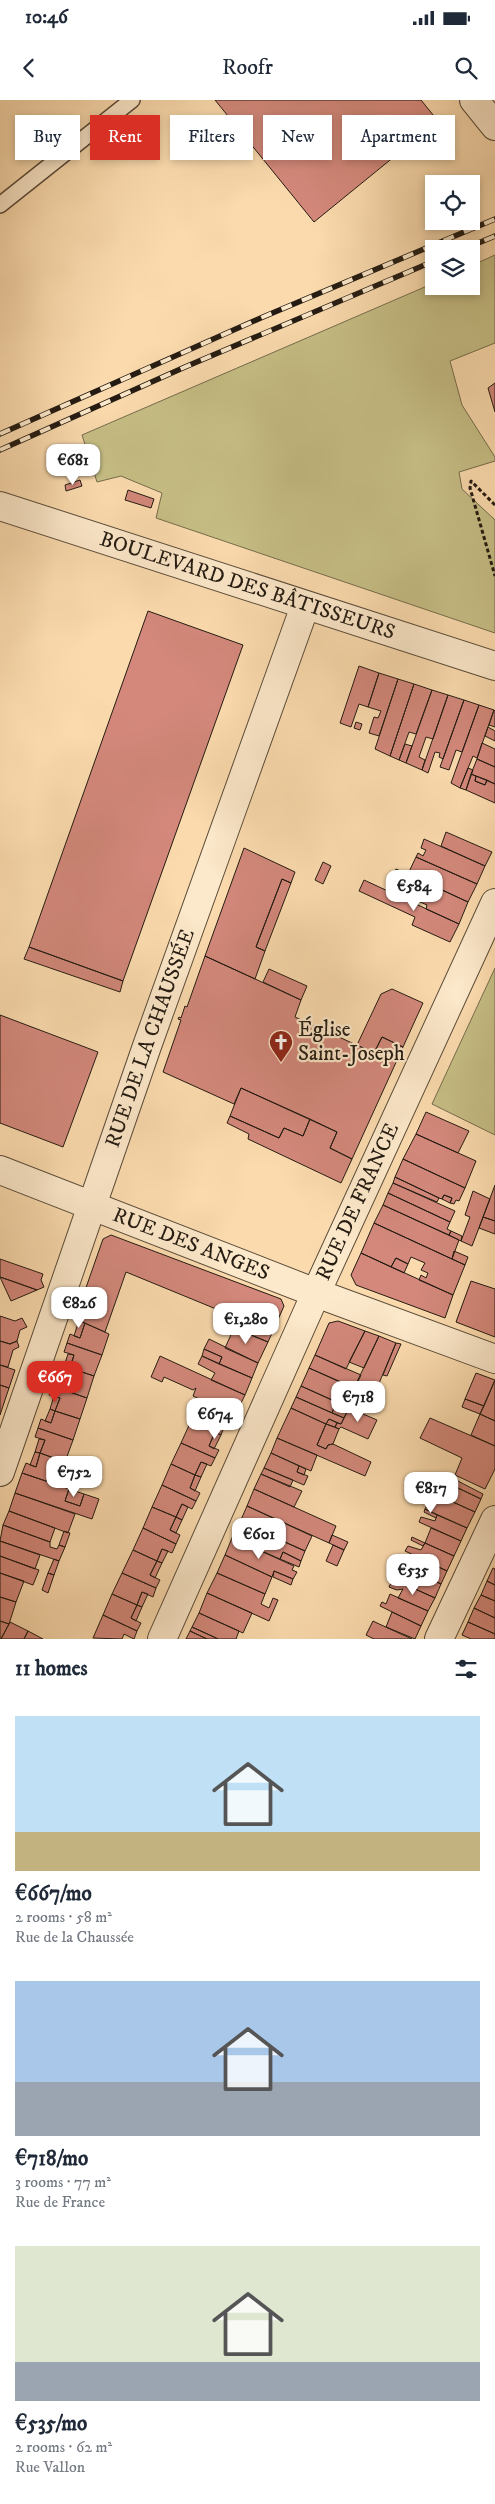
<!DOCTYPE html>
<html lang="en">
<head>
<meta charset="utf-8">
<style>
	:root { --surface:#fff; --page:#f2f2f3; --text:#1f2937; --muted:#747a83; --accent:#d93025 }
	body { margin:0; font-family:"IM FELL DW Pica",serif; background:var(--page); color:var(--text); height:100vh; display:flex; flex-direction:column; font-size:19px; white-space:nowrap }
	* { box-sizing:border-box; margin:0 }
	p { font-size:16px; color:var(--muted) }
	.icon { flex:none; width:28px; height:28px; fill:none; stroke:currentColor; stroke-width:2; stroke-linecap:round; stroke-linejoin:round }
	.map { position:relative; height:1539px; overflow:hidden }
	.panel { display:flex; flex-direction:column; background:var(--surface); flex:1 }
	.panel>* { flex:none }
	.hud { position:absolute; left:15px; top:15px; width:465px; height:45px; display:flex; gap:10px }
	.fabs { position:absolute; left:425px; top:75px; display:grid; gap:10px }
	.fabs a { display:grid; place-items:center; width:55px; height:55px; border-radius:0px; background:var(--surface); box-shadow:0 2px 8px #0003; font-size:25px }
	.price { position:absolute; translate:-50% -42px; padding:0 11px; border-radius:10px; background:#fff; color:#222; font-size:16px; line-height:32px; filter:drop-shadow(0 1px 2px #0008) }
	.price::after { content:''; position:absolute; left:50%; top:30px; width:15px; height:11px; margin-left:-8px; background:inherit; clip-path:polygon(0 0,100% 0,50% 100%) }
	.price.selected { background:var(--accent); color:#fff }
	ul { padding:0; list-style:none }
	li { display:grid; align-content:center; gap:10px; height:265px; padding:0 15px }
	li span { display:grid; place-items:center; height:155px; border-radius:0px; color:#555 }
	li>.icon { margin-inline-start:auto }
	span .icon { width:90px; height:90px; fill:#fffc; stroke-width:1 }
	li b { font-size:21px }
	h2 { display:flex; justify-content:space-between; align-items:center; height:60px; padding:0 15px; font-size:21px }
	.chip { padding:0 18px; border-radius:0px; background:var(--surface); box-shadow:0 2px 8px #0003; font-size:18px; line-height:45px }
	.chip.selected { background:var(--accent); color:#fff }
	.status { display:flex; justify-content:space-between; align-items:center; height:35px; padding:0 25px; background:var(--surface); direction:ltr }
	.status svg { height:14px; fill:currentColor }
	header { display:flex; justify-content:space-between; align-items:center; height:65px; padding:0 15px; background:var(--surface); font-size:22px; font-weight:600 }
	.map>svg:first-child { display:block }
	.green { fill:#c6be85; stroke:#756c4c }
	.building { fill:#d3887b; stroke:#241b12 }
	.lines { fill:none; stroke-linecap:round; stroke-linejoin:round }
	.service-casing { stroke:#5a4b39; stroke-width:18 }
	.minor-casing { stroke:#5a4b39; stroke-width:30 }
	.tertiary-casing { stroke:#5a4b39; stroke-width:30 }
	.path { stroke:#241b12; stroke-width:3; stroke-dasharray:4 2.5; stroke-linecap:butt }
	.service { stroke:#fce8ca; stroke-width:15 }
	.minor { stroke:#fce8ca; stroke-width:28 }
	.tertiary { stroke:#fce8ca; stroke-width:28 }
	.rail-casing { stroke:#241b12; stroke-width:5.5 }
	.rail { stroke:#fce8ca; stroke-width:4; stroke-dasharray:11; stroke-linecap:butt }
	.labels { text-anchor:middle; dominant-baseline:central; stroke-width:4.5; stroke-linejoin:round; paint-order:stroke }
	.street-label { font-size:21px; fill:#241b12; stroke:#fce8ca }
	.poi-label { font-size:21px; fill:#241b12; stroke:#fce8ca; text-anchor:start }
</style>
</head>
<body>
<div class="status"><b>10:46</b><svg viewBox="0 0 49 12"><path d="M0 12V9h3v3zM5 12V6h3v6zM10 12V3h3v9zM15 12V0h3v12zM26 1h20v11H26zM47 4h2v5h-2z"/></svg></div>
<header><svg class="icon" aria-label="back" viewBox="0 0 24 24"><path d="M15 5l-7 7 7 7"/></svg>Roofr<svg class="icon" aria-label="search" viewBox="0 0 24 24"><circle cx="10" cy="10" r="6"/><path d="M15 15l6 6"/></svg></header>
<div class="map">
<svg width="495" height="1539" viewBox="0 0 495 1539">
	<rect width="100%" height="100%" fill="#fbdbae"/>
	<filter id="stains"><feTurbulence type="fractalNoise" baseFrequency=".004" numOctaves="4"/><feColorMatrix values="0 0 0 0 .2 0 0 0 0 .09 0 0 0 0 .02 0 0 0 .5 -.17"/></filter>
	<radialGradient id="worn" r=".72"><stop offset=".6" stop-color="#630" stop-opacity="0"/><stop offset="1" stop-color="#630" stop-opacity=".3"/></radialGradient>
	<!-- green -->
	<path class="green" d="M495 155V243L450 261 462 305 495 357V361L459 372 462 389 495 420V533L156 418 162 393 121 376 97 382 82 335 434 183V186H471V166Z
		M495 868V1035L432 1004Z"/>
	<!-- building -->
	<path class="building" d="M215 0H421L438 21 314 122Z
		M495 283V312L488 288Z
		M80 380 82 386 66 391 65 385Z
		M128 390 154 399 151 408 125 400Z
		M148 511 243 545 123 881 29 847Z
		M359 566 379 573 368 607 359 604 351 627 340 623Z
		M379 573 398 579 379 636 369 633 374 617 378 618 381 611 368 607Z
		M398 579 414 584 390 656 375 649Z
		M414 584 432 590 416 634 409 632 399 660 390 656Z
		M432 590 448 595 433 639 426 637 419 657 425 660 422 670 406 663Z
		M448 595 464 600 443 659 439 657 440 653 435 652 428 673 422 670Z
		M464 600 479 605 462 652 456 650 449 670 440 667Z
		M479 605 494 610 477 658 473 656 460 688 451 683Z
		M494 610 495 611V627L489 625Z
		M356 622 362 624 360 630 354 628Z
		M488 627 495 631V641L485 636Z
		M482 643 495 649V667L477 659Z
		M405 644 412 646 406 663 399 660Z
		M477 659 495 667V684L471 674Z
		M468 668 473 670 466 690 460 688Z
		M471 674 476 676 475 681 485 685 487 680 495 684V703L466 690Z
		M476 676 487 680 485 685 475 681Z
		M446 732 492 752 485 766 441 746Z
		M424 739 485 766 477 784 416 757 418 753 423 756 426 750 421 748Z
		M244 748 295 772 291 783 282 779 256 847 265 851 255 879 205 856Z
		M416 757 477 784 468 802 408 774Z
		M323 762 331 766 323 784 315 780Z
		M396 769 468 802 459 824 426 809 427 805 418 801 420 795 402 786 400 792 388 787Z
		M282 779 291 783 265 851 256 847Z
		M364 780 459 824 450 842 412 825 415 817 359 791Z
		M29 847 123 881 120 892 24 859Z
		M205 856 301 900 295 917 374 953 382 937 403 947 352 1059 330 1048 337 1032 241 988 234 1004 163 972 181 920 178 919 179 917 181 918 185 906 187 907Z
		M269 869 307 886 301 900 263 882Z
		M392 889 423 903 403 947 382 937 374 953 357 945 381 894Z
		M0 915 98 952 63 1047 0 1023Z
		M241 988 310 1019 303 1036 284 1028 279 1038 230 1016Z
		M426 1012 469 1031 458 1053 416 1034Z
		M230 1016 279 1038 284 1028 303 1036 310 1019 337 1032 330 1048 352 1059 341 1083 248 1039 249 1034 227 1023Z
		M416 1034 476 1061 465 1088 403 1059Z
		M403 1059 465 1088 459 1101 456 1100 454 1104 450 1103 452 1098 444 1095 442 1099 439 1098 395 1077Z
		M395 1077 439 1098 437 1102 393 1083Z
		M393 1083 455 1111 450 1122 388 1093Z
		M495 1085V1121L483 1117Z
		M473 1091 490 1099 472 1146 461 1141 470 1117 465 1115Z
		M388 1093 450 1122 447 1129 451 1131 449 1135 383 1105Z
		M444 1095 452 1098 450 1103 442 1099Z
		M383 1105 459 1140 452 1159 374 1123Z
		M483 1117 495 1121V1134L479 1128Z
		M374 1123 465 1165 453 1195 419 1180 421 1175 426 1178 428 1173 421 1170 425 1163 411 1157 408 1164 396 1158 391 1167 361 1153Z
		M451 1131 462 1136 461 1141 449 1135Z
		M111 1135 281 1199 284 1206 268 1242 234 1228 238 1218 126 1172 105 1232 75 1219 103 1139Z
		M454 1151 468 1157 465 1165 452 1159Z
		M361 1153 453 1195 445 1218 356 1185 351 1175Z
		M396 1158 408 1164 404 1173 391 1167Z
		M0 1159 43 1174 41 1180 44 1187 37 1190 0 1177Z
		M0 1177 15 1182 37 1190 11 1201Z
		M471 1181 495 1189V1237L456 1222Z
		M0 1216 15 1221 22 1218 27 1227 20 1230 17 1241 10 1244 0 1241Z
		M79 1220 85 1223 80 1238 74 1236Z
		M338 1221 365 1231 346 1269 315 1255 329 1223Z
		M85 1223 109 1234 102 1255 67 1243 70 1234 80 1238Z
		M234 1228 268 1242 258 1263 225 1248Z
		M365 1231 379 1236 364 1268 349 1262Z
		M379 1236 396 1243 377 1288 365 1284 361 1291 352 1292Z
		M209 1239 258 1263 252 1278 219 1264 222 1257 204 1249Z
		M0 1241 10 1244 17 1241 19 1247 13 1250 8 1267 0 1265Z
		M67 1243 102 1255 94 1276 70 1268 74 1255 64 1252Z
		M396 1243 401 1244 387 1276 383 1275Z
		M204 1249 222 1257 219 1264 202 1256Z
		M68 1254 74 1255 70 1268 64 1266Z
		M315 1255 361 1275 355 1288 309 1268Z
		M160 1256 245 1295 235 1315 193 1296 196 1288 193 1290 164 1277 162 1282 151 1277Z
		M202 1256 252 1278 245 1295 211 1280 215 1273 198 1264Z
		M0 1265 15 1270 9 1288 0 1285Z
		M64 1266 70 1268 65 1281 59 1279Z
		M70 1268 94 1276 87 1298 52 1286 55 1278 65 1281Z
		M309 1268 353 1288 352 1292 356 1293 354 1297 351 1296 346 1306 301 1286Z
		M476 1273 495 1280 484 1306 465 1299Z
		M495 1280V1321L480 1314Z
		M0 1285 9 1288 0 1315Z
		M52 1286 87 1298 80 1319 55 1311 60 1298 49 1295Z
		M301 1286 336 1302 332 1313 296 1297Z
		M54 1296 60 1298 55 1311 50 1309Z
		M296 1297 344 1318 341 1324 329 1319 326 1324 291 1308Z
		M465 1299 484 1306 480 1314 462 1307Z
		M201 1300 235 1315 231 1324 221 1320 215 1332 191 1321Z
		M336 1302 349 1308 344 1318 332 1313Z
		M291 1308 326 1324 317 1345 326 1349 328 1345 333 1344 371 1362 365 1376 277 1338Z
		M349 1308 377 1320 368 1339 341 1327 339 1329 335 1327 337 1323 341 1324Z
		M50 1309 55 1311 51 1323 45 1321Z
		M55 1311 80 1319 73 1340 38 1328 41 1319 51 1323Z
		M480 1314 495 1321V1346L471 1335Z
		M430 1318 495 1346V1369L485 1389 455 1375 462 1358 420 1338Z
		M329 1319 337 1323 335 1327 326 1324Z
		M221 1320 226 1322 221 1335 215 1332Z
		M191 1321 215 1332 209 1346 219 1350 215 1358 181 1343Z
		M326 1324 339 1329 333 1344 328 1345 326 1349 317 1345Z
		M38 1328 73 1340 65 1362 40 1353 45 1340 35 1337Z
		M215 1332 221 1335 214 1349 209 1346Z
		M277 1338 317 1355 311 1371 271 1353Z
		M39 1339 45 1340 40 1353 35 1352Z
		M181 1343 215 1358 211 1366 201 1362 195 1375 171 1364Z
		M35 1352 40 1353 36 1367 30 1365Z
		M40 1353 65 1362 58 1385 22 1373 26 1363 36 1367Z
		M271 1353 299 1366 297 1372 308 1376 304 1385 264 1368Z
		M201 1362 207 1364 201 1377 195 1375Z
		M171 1364 195 1375 190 1388 200 1393 196 1401 162 1385Z
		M299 1366 306 1369 304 1375 297 1372Z
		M264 1368 293 1380 290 1387 261 1374Z
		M22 1373 69 1389 65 1401 80 1406 84 1394 99 1399 92 1419 15 1393Z
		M261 1374 302 1391 294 1407 254 1389Z
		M195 1375 201 1377 195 1391 190 1388Z
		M454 1379 483 1394 481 1399 452 1385Z
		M443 1381 481 1399 475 1412 433 1393 435 1388 440 1390Z
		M162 1385 196 1401 192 1409 182 1404 176 1417 152 1407Z
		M69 1389 84 1394 80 1406 65 1401Z
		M254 1389 336 1426 329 1443 247 1406Z
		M15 1393 75 1414 68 1433 9 1411Z
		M433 1393 475 1412 467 1428 425 1409Z
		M182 1404 188 1407 182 1420 176 1417Z
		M247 1406 312 1436 305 1451 240 1422Z
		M152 1407 176 1417 170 1430 180 1435 176 1444 143 1428Z
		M425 1409 437 1415 436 1418 424 1412Z
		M9 1411 55 1428 50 1442 3 1425Z
		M437 1415 467 1428 461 1441 419 1422 421 1417 435 1421Z
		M176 1417 182 1420 176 1433 170 1430Z
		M240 1422 305 1451 301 1461 283 1452 280 1459 232 1438Z
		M3 1425 50 1442V1447L57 1449 59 1445 65 1447 59 1461 0 1441Z
		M143 1428 176 1444 172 1453 162 1449 157 1461 133 1450Z
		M431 1428 461 1441 454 1456 425 1443Z
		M64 1431 70 1433 65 1447 59 1445Z
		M332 1435 348 1442 344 1450 329 1443Z
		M412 1437 425 1443 423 1446 411 1440Z
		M232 1438 294 1466 292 1470 297 1472 293 1479 274 1471 272 1477 225 1455Z
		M0 1441 40 1455 35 1469 0 1456Z
		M425 1443 454 1456 447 1471 405 1451 408 1446 421 1450Z
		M333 1445 344 1450 337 1466 326 1461Z
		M162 1449 168 1451 162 1463 157 1461Z
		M133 1450 157 1461 150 1475 160 1480 156 1488 122 1473Z
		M283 1452 301 1461 299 1467 280 1459Z
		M225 1455 272 1477 265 1494 217 1473Z
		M0 1456 39 1470 33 1485 0 1473Z
		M418 1457 447 1471 441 1484 399 1464 402 1458 414 1464Z
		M54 1459 59 1461 54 1475 48 1473Z
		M157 1461 162 1463 155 1478 150 1475Z
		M493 1468 495 1469V1485L487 1481Z
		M412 1470 441 1484 435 1498 393 1479 395 1474 408 1478Z
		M274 1471 293 1479 291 1485 273 1477Z
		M0 1473 24 1481 16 1502 0 1497Z
		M48 1473 54 1475 48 1493 42 1490Z
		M122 1473 156 1488 153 1497 142 1492 137 1505 112 1494Z
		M217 1473 265 1494 261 1504 269 1508 273 1498 278 1500 269 1521 207 1493Z
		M393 1479 435 1498 428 1511 398 1498 403 1489 397 1490 389 1487Z
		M487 1481 495 1485V1501L481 1495Z
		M142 1492 148 1494 142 1507 137 1505Z
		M207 1493 252 1513 243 1533 199 1513Z
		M112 1494 137 1505 131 1518 141 1523 137 1531 103 1515Z
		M390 1494 428 1511 421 1526 380 1506 382 1502 386 1504Z
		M481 1495 495 1501V1518L474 1508Z
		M0 1497 16 1502 9 1524 0 1521Z
		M137 1505 142 1507 136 1521 131 1518Z
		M474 1508 495 1518V1534L468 1522Z
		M392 1512 421 1526 415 1539 386 1527Z
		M199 1513 239 1531 236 1539H218L192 1527Z
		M103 1515 137 1531 134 1539 124 1534 122 1539 93 1538Z
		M0 1521 9 1524 1 1539H0Z
		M373 1521 377 1523 412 1539H374L366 1535Z
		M10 1522 28 1531 24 1539H1Z
		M468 1522 495 1534V1539H471L462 1535Z
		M192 1527 212 1536 218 1539H207L190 1531Z
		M28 1531 43 1539H24Z
		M190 1531 207 1539H186Z"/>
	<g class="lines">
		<!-- service casing -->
		<g class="service-casing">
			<path id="service" d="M0 105 132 0"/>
		</g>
		<!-- minor casing -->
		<g class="minor-casing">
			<g id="minor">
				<path d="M474 0 495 26"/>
				<path id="s1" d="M0 1070 316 1193 495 1259"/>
				<path id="s2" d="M0 1372 147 946 305 506"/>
				<path id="s3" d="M162 1539 316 1193 495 803"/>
				<path d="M439 1539 495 1420"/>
			</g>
		</g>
		<!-- tertiary casing -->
		<g class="tertiary-casing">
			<g id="tertiary">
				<path id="s4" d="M0 406 495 566"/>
			</g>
		</g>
		<!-- path -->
		<path class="path" d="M495 405 471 381 470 388 495 476"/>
		<!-- service -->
		<use href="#service" class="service"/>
		<!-- minor -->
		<use href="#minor" class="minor"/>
		<!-- tertiary -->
		<use href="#tertiary" class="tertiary"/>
		<!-- rail casing -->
		<g class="rail-casing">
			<path id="rail" d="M464 149 495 136
				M0 334 263 217 495 119
				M0 350 185 267 434 161"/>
		</g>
		<!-- rail -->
		<use href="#rail" class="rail"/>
	</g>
	<!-- icons -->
	<defs>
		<g id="church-pin" transform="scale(1.25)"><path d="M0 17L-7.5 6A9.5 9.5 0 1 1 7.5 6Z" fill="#8f2418" stroke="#fce8ca"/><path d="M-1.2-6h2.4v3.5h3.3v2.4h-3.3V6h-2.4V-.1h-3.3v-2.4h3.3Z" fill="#fff"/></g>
	</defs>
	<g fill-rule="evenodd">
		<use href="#church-pin" x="281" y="942"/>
	</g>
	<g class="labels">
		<!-- street labels -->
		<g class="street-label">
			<text stroke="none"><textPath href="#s4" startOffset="260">BOULEVARD DES BÂTISSEURS</textPath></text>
			<text stroke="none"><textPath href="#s2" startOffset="459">RUE DE LA CHAUSSÉE</textPath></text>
			<text stroke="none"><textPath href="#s3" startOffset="479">RUE DE FRANCE</textPath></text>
			<text stroke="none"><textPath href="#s1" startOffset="205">RUE DES ANGES</textPath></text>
		</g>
		<!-- poi labels -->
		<g class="poi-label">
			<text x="298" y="930">Église<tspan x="298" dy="24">Saint-Joseph</tspan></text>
		</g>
	</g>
	<rect width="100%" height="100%" filter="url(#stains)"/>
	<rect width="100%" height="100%" fill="url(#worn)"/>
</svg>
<div class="fabs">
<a><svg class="icon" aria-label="locate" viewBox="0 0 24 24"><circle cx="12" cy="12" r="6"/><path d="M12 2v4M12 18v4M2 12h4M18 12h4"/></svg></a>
<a><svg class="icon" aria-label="layers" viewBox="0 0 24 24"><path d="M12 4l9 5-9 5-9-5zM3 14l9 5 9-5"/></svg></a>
</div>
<b class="price" style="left:73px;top:386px">€681</b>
<b class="price" style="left:414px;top:812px">€584</b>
<b class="price" style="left:79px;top:1229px">€826</b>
<b class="price" style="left:246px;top:1245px">€1,280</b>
<b class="price selected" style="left:55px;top:1303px">€667</b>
<b class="price" style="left:358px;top:1323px">€718</b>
<b class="price" style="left:215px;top:1340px">€674</b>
<b class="price" style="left:74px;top:1398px">€752</b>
<b class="price" style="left:431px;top:1414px">€817</b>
<b class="price" style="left:259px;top:1460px">€601</b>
<b class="price" style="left:413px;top:1496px">€535</b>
<div class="hud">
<a class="chip">Buy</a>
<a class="chip selected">Rent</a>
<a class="chip">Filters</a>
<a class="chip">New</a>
<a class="chip">Apartment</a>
</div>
</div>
<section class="panel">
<h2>11 homes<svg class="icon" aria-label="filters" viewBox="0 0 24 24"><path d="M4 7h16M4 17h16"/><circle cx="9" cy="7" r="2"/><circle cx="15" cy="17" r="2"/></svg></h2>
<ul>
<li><span style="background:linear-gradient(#bfe0f5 75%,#c2b280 0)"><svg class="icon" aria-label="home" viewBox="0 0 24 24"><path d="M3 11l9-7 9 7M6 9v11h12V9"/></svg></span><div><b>€667/mo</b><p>2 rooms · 58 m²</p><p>Rue de la Chaussée</p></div></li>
<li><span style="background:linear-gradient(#a9c7e8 65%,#9aa5b1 0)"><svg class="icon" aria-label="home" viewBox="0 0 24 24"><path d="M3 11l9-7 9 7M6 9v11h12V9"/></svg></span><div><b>€718/mo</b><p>3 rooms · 77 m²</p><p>Rue de France</p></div></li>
<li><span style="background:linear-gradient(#dfe7d0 75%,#9aa5b1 0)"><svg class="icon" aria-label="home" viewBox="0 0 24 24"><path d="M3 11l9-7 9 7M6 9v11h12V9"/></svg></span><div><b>€535/mo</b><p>2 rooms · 62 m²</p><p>Rue Vallon</p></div></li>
</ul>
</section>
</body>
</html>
